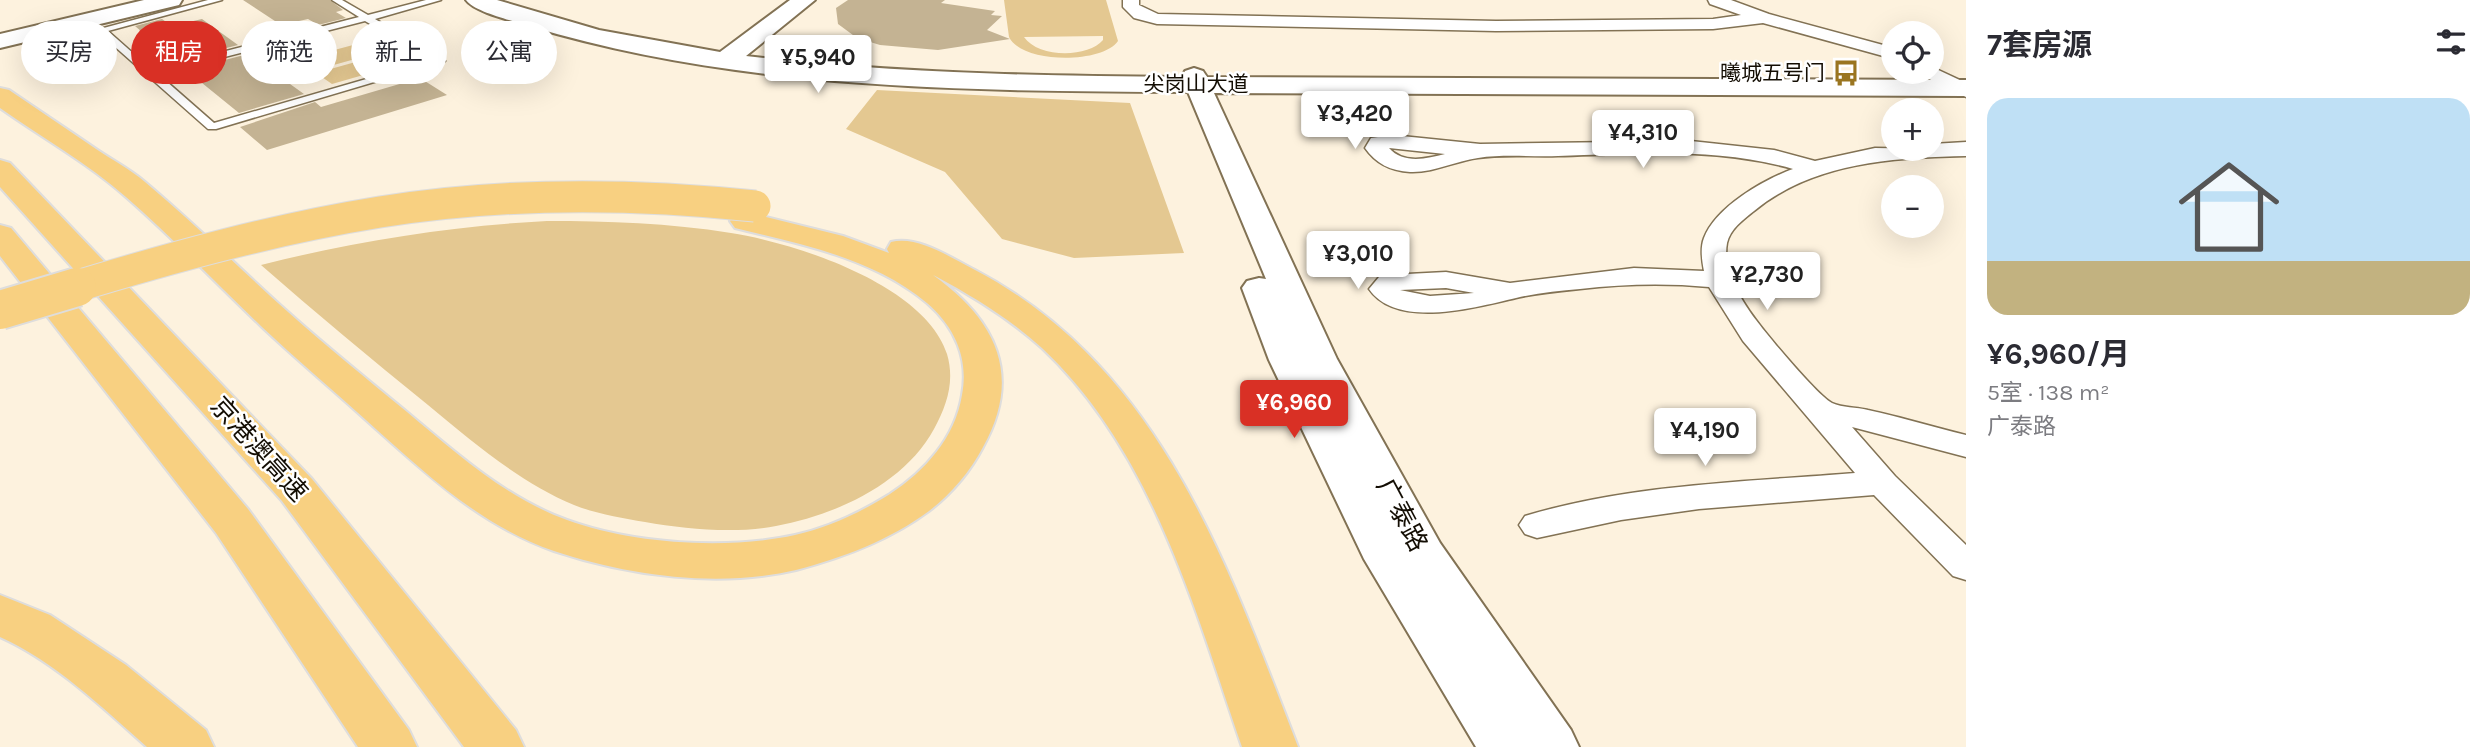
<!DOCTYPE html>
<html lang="zh">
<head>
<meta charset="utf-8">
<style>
	:root { --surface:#fff; --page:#f2f2f3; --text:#2b2b33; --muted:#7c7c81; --accent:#d93025 }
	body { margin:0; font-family:Karla,"Noto Sans SC",sans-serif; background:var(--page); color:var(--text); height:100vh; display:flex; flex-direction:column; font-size:26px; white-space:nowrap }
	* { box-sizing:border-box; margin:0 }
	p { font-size:23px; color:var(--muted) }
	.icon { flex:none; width:38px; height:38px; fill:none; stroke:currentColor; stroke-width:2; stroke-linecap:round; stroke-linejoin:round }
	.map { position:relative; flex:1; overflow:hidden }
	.panel { display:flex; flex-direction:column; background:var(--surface); width:525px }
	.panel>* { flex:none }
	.guide { position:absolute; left:21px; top:21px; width:665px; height:63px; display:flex; gap:14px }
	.controls { position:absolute; left:1881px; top:21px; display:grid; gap:14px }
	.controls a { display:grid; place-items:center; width:63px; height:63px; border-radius:50%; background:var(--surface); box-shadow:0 7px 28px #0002; font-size:35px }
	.price { position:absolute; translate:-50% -60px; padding:0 16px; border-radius:7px; background:#fff; color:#222; font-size:23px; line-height:46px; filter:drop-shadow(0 2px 4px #0008) }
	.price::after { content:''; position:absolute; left:50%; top:42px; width:21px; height:16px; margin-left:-10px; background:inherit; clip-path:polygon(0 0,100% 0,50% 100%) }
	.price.on { background:var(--accent); color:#fff }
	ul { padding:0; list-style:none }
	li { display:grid; align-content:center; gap:14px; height:371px; padding:0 21px }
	li span { display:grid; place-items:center; height:217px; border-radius:21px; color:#555 }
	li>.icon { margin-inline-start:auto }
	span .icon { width:126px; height:126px; fill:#fffc; stroke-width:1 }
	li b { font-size:30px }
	h2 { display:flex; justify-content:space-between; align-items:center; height:84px; padding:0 21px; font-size:30px }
	.chip { padding:0 24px; border-radius:32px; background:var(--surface); box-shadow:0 7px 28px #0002; font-size:24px; line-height:63px }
	.chip.on { background:var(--accent); color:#fff }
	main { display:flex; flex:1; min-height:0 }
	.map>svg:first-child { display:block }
	.green { fill:#e4c891; fill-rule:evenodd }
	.building { fill:#c4b393 }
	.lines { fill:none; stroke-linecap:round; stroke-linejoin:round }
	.lane-casing { stroke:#827254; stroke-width:3 }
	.street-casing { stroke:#827254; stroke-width:3 }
	.secondary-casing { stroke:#827254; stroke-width:4 }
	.highway-casing { stroke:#dedddc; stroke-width:4 }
	.lane { fill:#fff; fill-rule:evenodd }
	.street { fill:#fff; fill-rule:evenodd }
	.secondary { fill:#fff; fill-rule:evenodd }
	.highway { fill:#f8d081; fill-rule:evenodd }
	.highway-bridge-far1-casing { stroke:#dedddc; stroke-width:33; stroke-linecap:butt }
	.highway-bridge-casing { stroke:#dedddc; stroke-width:42; stroke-linecap:butt }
	.highway-bridge-far1 { stroke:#f8d081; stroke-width:31 }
	.highway-bridge { stroke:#f8d081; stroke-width:38 }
	.labels { text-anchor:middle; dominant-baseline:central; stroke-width:5; stroke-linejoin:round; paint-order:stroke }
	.far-poi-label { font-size:21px; fill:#130d03; stroke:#fff; text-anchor:end }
	.far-street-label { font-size:21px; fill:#130d03; stroke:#fff }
	.street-label { font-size:26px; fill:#130d03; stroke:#fff }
</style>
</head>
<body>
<main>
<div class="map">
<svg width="1966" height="747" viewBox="0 0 1966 747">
	<rect width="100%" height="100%" fill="#fdf2de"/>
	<!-- green -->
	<path class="green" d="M1004 0H1106L1118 41C1102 64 1022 64 1009 37ZM1103 36V40C1088 58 1038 58 1024 37Z
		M368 41 384 51 312 71 297 60Z
		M388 53 405 63 332 84 316 73Z
		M877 90 1130 103 1184 253 1074 258 1002 239 945 172 846 129Z
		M547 221C608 221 669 223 731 233 796 243 925 285 947 354 955 381 947 405 934 429 904 484 836 515 776 526 734 534 686 529 645 522 621 518 597 514 574 505 519 482 473 442 428 405 371 359 316 313 261 265 356 241 450 226 547 221Z"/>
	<!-- building -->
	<path class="building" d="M243 0H330L343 10 336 12 346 18 318 25 308 19 281 25Z
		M848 0H945L941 3 995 11 991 15 1002 16 987 30 1010 39 938 50 880 45 857 38 838 24 836 8Z
		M162 19 172 26 202 19 238 45 176 61 135 26Z
		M248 54 304 94 239 113 186 70Z
		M420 78 447 95 267 150 240 127 315 102 321 107Z"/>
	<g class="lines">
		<!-- lane casing -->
		<g class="lane-casing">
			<path id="lane" d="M208 0H222L108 31 152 70 359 17 332 0H342L368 15 426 0H441L375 19 445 61 216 129H208L96 30ZM365 21 432 60 214 123 158 74Z"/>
		</g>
		<!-- street casing -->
		<g class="street-casing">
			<path id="street" d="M1123 0H1139V5L1158 14 1496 21 1713 19 1741 15 1710 4 1708 0H1731L1769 14 1894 48V59L1763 23 1713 29 1496 31 1157 24 1134 18 1123 7Z
				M1932 67 1966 83V97L1923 76 1921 72H1932Z
				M1392 135 1480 144 1691 141 1774 150 1815 161 1875 148 1932 149V144L1966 142V156C1892 158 1814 162 1754 211 1744 219 1730 229 1727 243 1722 270 1741 300 1756 320 1767 335 1818 396 1832 403 1842 408 1857 407 1868 410 1901 417 1933 427 1966 435V457L1852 427 1895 476 1966 545V580L1953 576 1874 495 1699 509 1621 520 1537 538 1525 534 1519 525 1525 516C1631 484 1745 482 1855 473L1743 341 1709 287C1665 283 1624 284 1580 289 1559 291 1537 293 1516 298 1477 307 1397 330 1369 289L1379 277 1388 275 1446 272 1510 283 1634 268 1704 271C1702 261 1700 248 1704 238 1716 207 1763 180 1793 169 1716 147 1637 154 1558 156 1532 157 1503 154 1478 158 1455 161 1434 173 1410 172 1391 171 1376 164 1365 148L1371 138ZM1389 148 1445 154C1426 159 1403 164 1389 148ZM1446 288 1474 293 1430 296 1400 290Z"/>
		</g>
		<!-- secondary casing -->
		<g class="secondary-casing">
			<path id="secondary" d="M144 0H182L179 5 0 48V34Z
				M466 0H497L599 30 720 52 790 0H815L746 56C891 73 1036 76 1182 77L1185 71 1194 68 1203 71 1207 77 1966 80V96L1214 93 1337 359 1440 543 1571 730 1579 747H1476L1364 559 1269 360 1242 288 1247 281 1259 278 1266 279 1188 92C968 91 741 90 529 26 514 21 474 12 466 0Z"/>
		</g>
		<!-- highway casing -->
		<g class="highway-casing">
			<path id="highway" d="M0 88 9 90C38 110 67 129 96 149 112 160 130 169 145 182 194 223 240 269 288 312 327 347 367 379 407 412 456 453 506 498 567 520 632 544 727 550 795 535 828 528 861 512 890 494 925 471 955 438 962 395 969 359 955 327 927 303 873 258 801 244 735 228L730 221 735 214 746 212 843 236 889 253 887 249 891 242C918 235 951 258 975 270 1160 367 1227 564 1298 747H1242C1195 609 1152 451 1042 348 1010 319 974 297 937 277L933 275C996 320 1023 375 983 447 970 472 951 494 929 511 890 540 842 558 796 570 718 588 629 576 554 551 479 525 424 472 366 420 332 389 296 359 262 327 217 284 173 238 126 197 89 164 41 137 0 108Z
				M0 160 10 163 312 479 516 730 524 747H464L282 501 0 187Z
				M0 225 11 228 248 509 409 730 417 747H358L216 533 0 256Z
				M0 595 50 615 126 665 206 730 214 747H147C103 708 54 661 0 637Z"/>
		</g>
		<!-- lane -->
		<use href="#lane" class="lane"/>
		<!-- street -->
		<use href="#street" class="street"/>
		<!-- secondary -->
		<use href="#secondary" class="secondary"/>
		<!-- highway -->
		<use href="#highway" class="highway"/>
		<!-- highway-bridge-far1 casing -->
		<g class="highway-bridge-far1-casing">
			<path id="highway-bridge-far1" d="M71 288C173 257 275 229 380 212 505 192 630 193 755 206"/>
		</g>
		<!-- highway-bridge casing -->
		<g class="highway-bridge-casing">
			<path id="highway-bridge" d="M0 310 77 287"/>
		</g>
		<!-- highway-bridge-far1 -->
		<use href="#highway-bridge-far1" class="highway-bridge-far1"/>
		<!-- highway-bridge -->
		<use href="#highway-bridge" class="highway-bridge"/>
	</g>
	<!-- icons -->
	<defs>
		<g id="bus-bare" transform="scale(2.1)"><path d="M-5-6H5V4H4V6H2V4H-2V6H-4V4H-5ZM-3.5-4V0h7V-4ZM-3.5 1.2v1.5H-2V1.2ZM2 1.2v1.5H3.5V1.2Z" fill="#9a7520" stroke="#fff" stroke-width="2.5" paint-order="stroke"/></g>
	</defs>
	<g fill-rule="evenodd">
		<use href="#bus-bare" x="1846" y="73"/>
	</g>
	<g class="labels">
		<!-- far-poi labels -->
		<g class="far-poi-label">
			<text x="1825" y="73">曦城五号门</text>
		</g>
		<!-- far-street labels -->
		<g class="far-street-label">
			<text x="1196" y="84">尖岗山大道</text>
		</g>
		<!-- street labels -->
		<g class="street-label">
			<text transform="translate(259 449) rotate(48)">京港澳高速</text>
			<text transform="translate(1402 515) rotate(62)">广泰路</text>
		</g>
	</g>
</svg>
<div class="controls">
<a><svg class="icon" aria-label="locate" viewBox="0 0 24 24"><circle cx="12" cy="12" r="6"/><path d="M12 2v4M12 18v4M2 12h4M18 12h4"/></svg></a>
<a>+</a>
<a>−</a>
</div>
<b class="price" style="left:818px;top:95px">¥5,940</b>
<b class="price" style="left:1355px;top:151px">¥3,420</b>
<b class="price" style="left:1643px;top:170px">¥4,310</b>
<b class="price" style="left:1358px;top:291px">¥3,010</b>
<b class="price" style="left:1767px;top:312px">¥2,730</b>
<b class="price on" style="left:1294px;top:440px">¥6,960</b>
<b class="price" style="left:1705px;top:468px">¥4,190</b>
<div class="guide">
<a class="chip">买房</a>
<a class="chip on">租房</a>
<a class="chip">筛选</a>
<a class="chip">新上</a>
<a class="chip">公寓</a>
</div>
</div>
<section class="panel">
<h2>7套房源<svg class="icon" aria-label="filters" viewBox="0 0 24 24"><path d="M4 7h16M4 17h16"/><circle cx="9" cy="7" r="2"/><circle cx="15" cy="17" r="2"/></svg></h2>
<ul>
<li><span style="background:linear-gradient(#bfe0f5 75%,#c2b280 0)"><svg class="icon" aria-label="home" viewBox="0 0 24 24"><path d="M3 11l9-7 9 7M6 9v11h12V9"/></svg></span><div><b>¥6,960/月</b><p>5室 · 138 m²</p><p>广泰路</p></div></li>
</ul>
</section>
</main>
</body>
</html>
